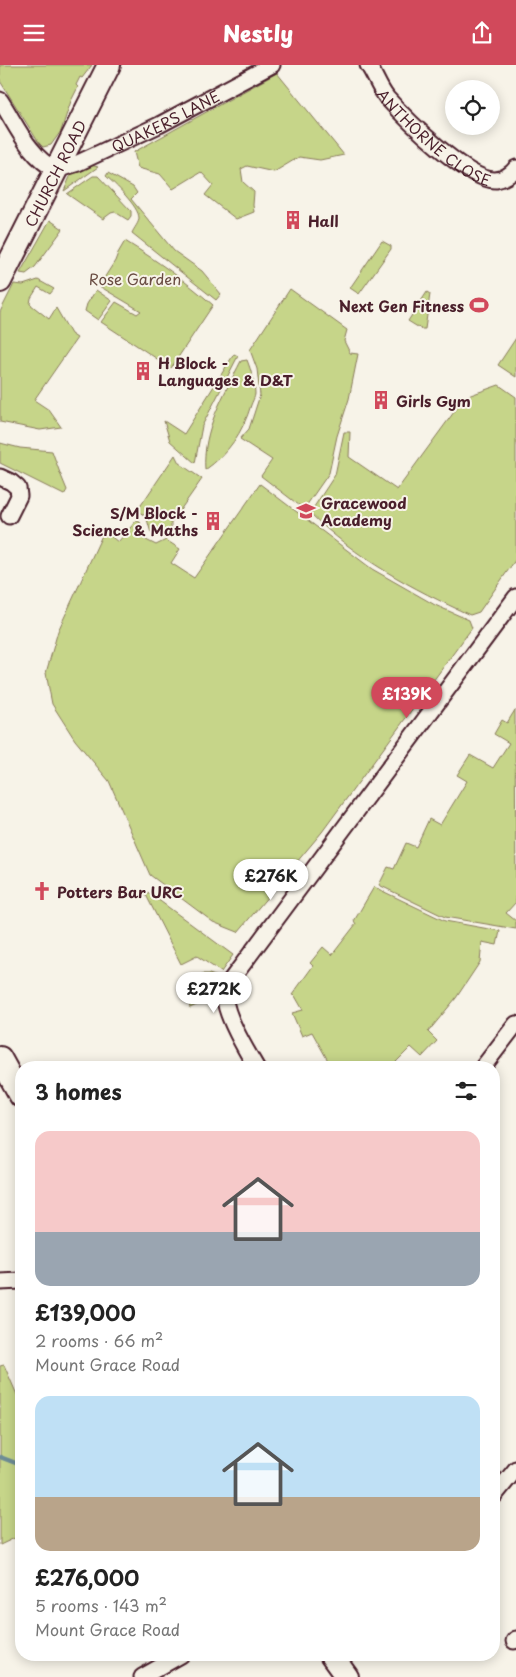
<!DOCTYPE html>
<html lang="en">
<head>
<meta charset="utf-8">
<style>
	:root { --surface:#fff; --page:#f6f6f6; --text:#222; --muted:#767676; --accent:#d1495b }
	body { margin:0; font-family:"Playpen Sans",sans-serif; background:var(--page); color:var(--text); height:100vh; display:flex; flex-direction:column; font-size:19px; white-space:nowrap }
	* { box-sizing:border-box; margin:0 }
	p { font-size:16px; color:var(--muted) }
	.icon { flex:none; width:28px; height:28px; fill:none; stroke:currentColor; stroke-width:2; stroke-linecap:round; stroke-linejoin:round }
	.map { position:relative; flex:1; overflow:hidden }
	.drawer { position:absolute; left:15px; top:996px; width:485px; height:600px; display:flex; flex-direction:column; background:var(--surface); border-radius:20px; box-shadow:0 2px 12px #0003 }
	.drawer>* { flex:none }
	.controls { position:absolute; left:445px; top:15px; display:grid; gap:10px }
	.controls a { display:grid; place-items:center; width:55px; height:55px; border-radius:50%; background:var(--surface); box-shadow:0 2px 12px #0003; font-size:25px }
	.price { position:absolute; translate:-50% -42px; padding:0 11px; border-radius:18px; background:#fff; color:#222; font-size:16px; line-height:32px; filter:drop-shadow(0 1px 2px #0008) }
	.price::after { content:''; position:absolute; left:50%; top:30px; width:15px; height:11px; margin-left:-8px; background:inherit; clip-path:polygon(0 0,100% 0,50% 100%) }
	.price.selected { background:var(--accent); color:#fff }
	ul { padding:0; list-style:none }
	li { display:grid; align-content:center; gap:10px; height:265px; padding:0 20px }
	li span { display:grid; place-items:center; height:155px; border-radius:15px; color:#555 }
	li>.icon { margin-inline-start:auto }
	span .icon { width:90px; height:90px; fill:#fffc; stroke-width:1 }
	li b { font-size:21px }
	h2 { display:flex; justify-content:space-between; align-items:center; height:60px; padding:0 20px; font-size:21px }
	header { display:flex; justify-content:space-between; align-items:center; height:65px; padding:0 20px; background:var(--accent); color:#fff; font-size:22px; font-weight:800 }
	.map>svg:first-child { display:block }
	.green { fill:#c6d589; stroke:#887a5a }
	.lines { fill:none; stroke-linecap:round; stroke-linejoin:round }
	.stream { stroke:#6e8d96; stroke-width:4.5 }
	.street-casing { stroke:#4a1f2b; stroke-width:19 }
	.secondary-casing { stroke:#4a1f2b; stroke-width:26 }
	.street { stroke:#f7f3e8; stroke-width:15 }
	.secondary { stroke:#f7f3e8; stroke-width:22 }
	.labels { text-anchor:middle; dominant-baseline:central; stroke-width:4; stroke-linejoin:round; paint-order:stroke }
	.street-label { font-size:15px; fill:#4a1f2b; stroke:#f7f3e8 }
	.poi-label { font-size:15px; font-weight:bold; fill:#4a1f2b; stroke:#f7f3e8; text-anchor:start }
	.park-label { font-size:15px; fill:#694c42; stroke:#f7f3e8 }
</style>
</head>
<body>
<header><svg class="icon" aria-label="menu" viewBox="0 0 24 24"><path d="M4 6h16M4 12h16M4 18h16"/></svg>Nestly<svg class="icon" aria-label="share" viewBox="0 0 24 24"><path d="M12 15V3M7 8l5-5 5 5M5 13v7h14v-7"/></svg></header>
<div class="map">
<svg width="516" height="1612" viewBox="0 0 516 1612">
	<rect width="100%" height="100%" fill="#f7f3e8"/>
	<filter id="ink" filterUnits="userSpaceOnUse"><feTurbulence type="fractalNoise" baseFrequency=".02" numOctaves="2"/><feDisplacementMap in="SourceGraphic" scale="10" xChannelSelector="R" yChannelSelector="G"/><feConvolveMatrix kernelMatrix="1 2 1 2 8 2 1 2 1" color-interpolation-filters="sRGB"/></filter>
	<g filter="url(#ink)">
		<!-- green -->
		<path class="green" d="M0 0H92L82 13 80 12 76 20 78 22 71 36 61 66 51 80 43 82 39 78 0 16Z
			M277 8 344 90 320 95 299 92 274 107 247 101 241 104 243 117 254 127 253 140 254 147 236 154 205 130 213 120 201 107 173 124 160 109 138 103 134 87Z
			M91 100 98 102 64 126 72 107Z
			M108 108 133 122 137 128 131 134 174 186 202 206 221 229 216 235 132 168C134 163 139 158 139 153 139 142 115 119 106 111Z
			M93 111H98L131 146V151L128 155 115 147 111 148 103 154 67 129Z
			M50 155 63 164 35 202 26 209 20 208Z
			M125 176C156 195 186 216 213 240L171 303 101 257 116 237 137 249 141 246 99 221 115 196 118 188Z
			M382 176 391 181V184L359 229 350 223Z
			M38 215 54 224 50 229 38 222 31 233 30 239 49 254 56 243 71 269 77 273 34 335 49 345 61 362 40 365 0 357V247L14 219 23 220Z
			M290 224 347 265 344 276 350 288 358 289 349 334 337 371 329 408 304 444 261 411 272 395 240 374 249 364 260 330 257 304 250 285Z
			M96 225 112 236 98 255 85 246 87 239Z
			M427 227 430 229 425 264H421L408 256Z
			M516 273V312L498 300Z
			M234 289 238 291 202 361 195 398 170 376 164 356 184 369Z
			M247 295C251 305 255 319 255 329 255 332 252 337 251 340 243 367 228 389 205 405 202 365 224 330 241 296Z
			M499 320 516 332V494L479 547 470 550C413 524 355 493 310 448L335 410 344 367H350L349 392 397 425 465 332Z
			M0 378 20 383 52 386 60 408 67 425 64 430 0 398Z
			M175 390 179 398 202 414 171 458V465L158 471 151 468 146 451 137 446Z
			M260 419 372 504 435 540 469 555 472 563 322 767 238 867 213 857 150 810 109 716 75 675 52 639 46 608 58 566 104 466 118 477 136 456 140 457 146 475 156 480 166 475 180 484 171 498 194 513Z
			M515 645 516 837 506 848 516 856V864L445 852 379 820 388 802 394 804 406 778 416 782 429 754 440 760 467 716 457 710 470 690 493 703 509 678 494 669 502 655 507 658Z
			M374 822 445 856 500 866 497 880 482 877 480 897 456 933 428 967 437 976 422 992 411 982 396 997 401 1002H330L331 1001 312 967 302 971 292 948 303 945 295 931 292 930 313 901 310 898 323 882 332 890 356 859 354 856Z
			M144 826 149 828 233 890 221 907 197 891 181 899Z
			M202 909H209L218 912 213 934 205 936 190 943C185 924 184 920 202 909Z
			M4 1300 21 1339V1470L0 1480V1301Z"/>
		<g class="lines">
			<!-- stream -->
			<path class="stream" d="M0 1392 21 1400"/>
			<!-- street casing -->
			<g class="street-casing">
				<g id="street">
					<path id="s1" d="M368 0C375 10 379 23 387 33 405 53 469 117 496 115 503 114 512 109 516 103"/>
					<path id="s2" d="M0 35C16 59 29 92 56 105L78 98 159 60 272 0"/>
					<path d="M0 412 11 417 18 423 19 431 9 451"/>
					<path d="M256 1002C247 987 226 951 225 934 225 928 228 921 231 915L516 532"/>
					<path d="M483 1002 516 959"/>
					<path d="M0 1217 21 1216"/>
					<path d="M494 1431 516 1404"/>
					<path d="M514 1576 516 1574"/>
					<path d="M142 1612 181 1590"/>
				</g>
			</g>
			<!-- secondary casing -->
			<g class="secondary-casing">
				<g id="secondary">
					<path id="s3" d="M0 216 109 0"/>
					<path d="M0 993 21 1031"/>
					<path d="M331 1590 347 1612"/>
				</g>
			</g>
			<!-- street -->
			<use href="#street" class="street"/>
			<!-- secondary -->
			<use href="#secondary" class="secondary"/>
		</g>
	</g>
	<!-- icons -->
	<defs>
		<g id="building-bare" transform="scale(1.5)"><path d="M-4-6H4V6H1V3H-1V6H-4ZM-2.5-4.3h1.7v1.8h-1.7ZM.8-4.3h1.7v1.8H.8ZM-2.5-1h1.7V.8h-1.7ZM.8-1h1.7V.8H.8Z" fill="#d1495b" stroke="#f7f3e8" stroke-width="2.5" paint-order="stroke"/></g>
		<g id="stadium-bare" transform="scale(1.5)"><path d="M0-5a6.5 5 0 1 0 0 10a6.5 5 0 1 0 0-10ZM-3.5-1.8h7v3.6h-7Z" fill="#d1495b" stroke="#f7f3e8" stroke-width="2.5" paint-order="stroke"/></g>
		<g id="school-bare" transform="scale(1.5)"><path d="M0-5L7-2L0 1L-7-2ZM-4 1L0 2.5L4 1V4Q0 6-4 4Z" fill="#d1495b" stroke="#f7f3e8" stroke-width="2.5" paint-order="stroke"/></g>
		<g id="church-bare" transform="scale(1.5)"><path d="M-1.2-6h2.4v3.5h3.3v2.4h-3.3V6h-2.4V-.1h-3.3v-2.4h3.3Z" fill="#d1495b" stroke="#f7f3e8" stroke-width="2.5" paint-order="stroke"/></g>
	</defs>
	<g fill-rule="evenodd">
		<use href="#building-bare" x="293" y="155"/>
		<use href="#stadium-bare" x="479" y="240"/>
		<use href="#building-bare" x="143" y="306"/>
		<use href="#building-bare" x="381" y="335"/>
		<use href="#school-bare" x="306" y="446"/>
		<use href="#building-bare" x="213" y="456"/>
		<use href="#church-bare" x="42" y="826"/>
	</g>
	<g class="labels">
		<!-- street labels -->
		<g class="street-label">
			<text stroke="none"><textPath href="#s2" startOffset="211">QUAKERS LANE</textPath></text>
			<text stroke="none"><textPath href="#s1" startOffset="100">ANTHORNE CLOSE</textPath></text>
			<text stroke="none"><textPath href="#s3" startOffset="121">CHURCH ROAD</textPath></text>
		</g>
		<!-- poi labels -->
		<g class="poi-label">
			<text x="308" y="155">Hall</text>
			<text x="464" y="240" text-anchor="end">Next Gen Fitness</text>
			<text x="158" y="297">H Block -<tspan x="158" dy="17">Languages &amp; D&amp;T</tspan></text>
			<text x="396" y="335">Girls Gym</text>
			<text x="321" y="437">Gracewood<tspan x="321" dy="17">Academy</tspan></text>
			<text x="198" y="447" text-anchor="end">S/M Block -<tspan x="198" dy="17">Science &amp; Maths</tspan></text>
			<text x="57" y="826">Potters Bar URC</text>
		</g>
		<!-- park labels -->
		<g class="park-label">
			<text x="135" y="213">Rose Garden</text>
		</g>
	</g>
</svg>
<div class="controls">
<a><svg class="icon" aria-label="locate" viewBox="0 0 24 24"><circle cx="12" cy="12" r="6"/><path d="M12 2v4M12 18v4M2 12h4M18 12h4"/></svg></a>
</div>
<b class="price selected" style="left:407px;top:654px">£139K</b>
<b class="price" style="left:271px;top:836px">£276K</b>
<b class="price" style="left:214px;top:949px">£272K</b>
<section class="drawer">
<h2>3 homes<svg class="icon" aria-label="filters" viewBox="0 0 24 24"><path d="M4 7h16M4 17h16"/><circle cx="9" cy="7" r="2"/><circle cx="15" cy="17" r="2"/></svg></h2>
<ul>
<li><span style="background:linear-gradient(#f6c9c9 65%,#9aa5b1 0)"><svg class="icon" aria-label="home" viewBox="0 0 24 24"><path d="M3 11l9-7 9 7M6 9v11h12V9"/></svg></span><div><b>£139,000</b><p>2 rooms · 66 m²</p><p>Mount Grace Road</p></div></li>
<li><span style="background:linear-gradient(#bfe0f5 65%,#b9a48a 0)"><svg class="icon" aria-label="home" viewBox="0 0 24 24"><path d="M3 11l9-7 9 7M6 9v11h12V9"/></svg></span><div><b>£276,000</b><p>5 rooms · 143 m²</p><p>Mount Grace Road</p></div></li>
</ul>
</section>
</div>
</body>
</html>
